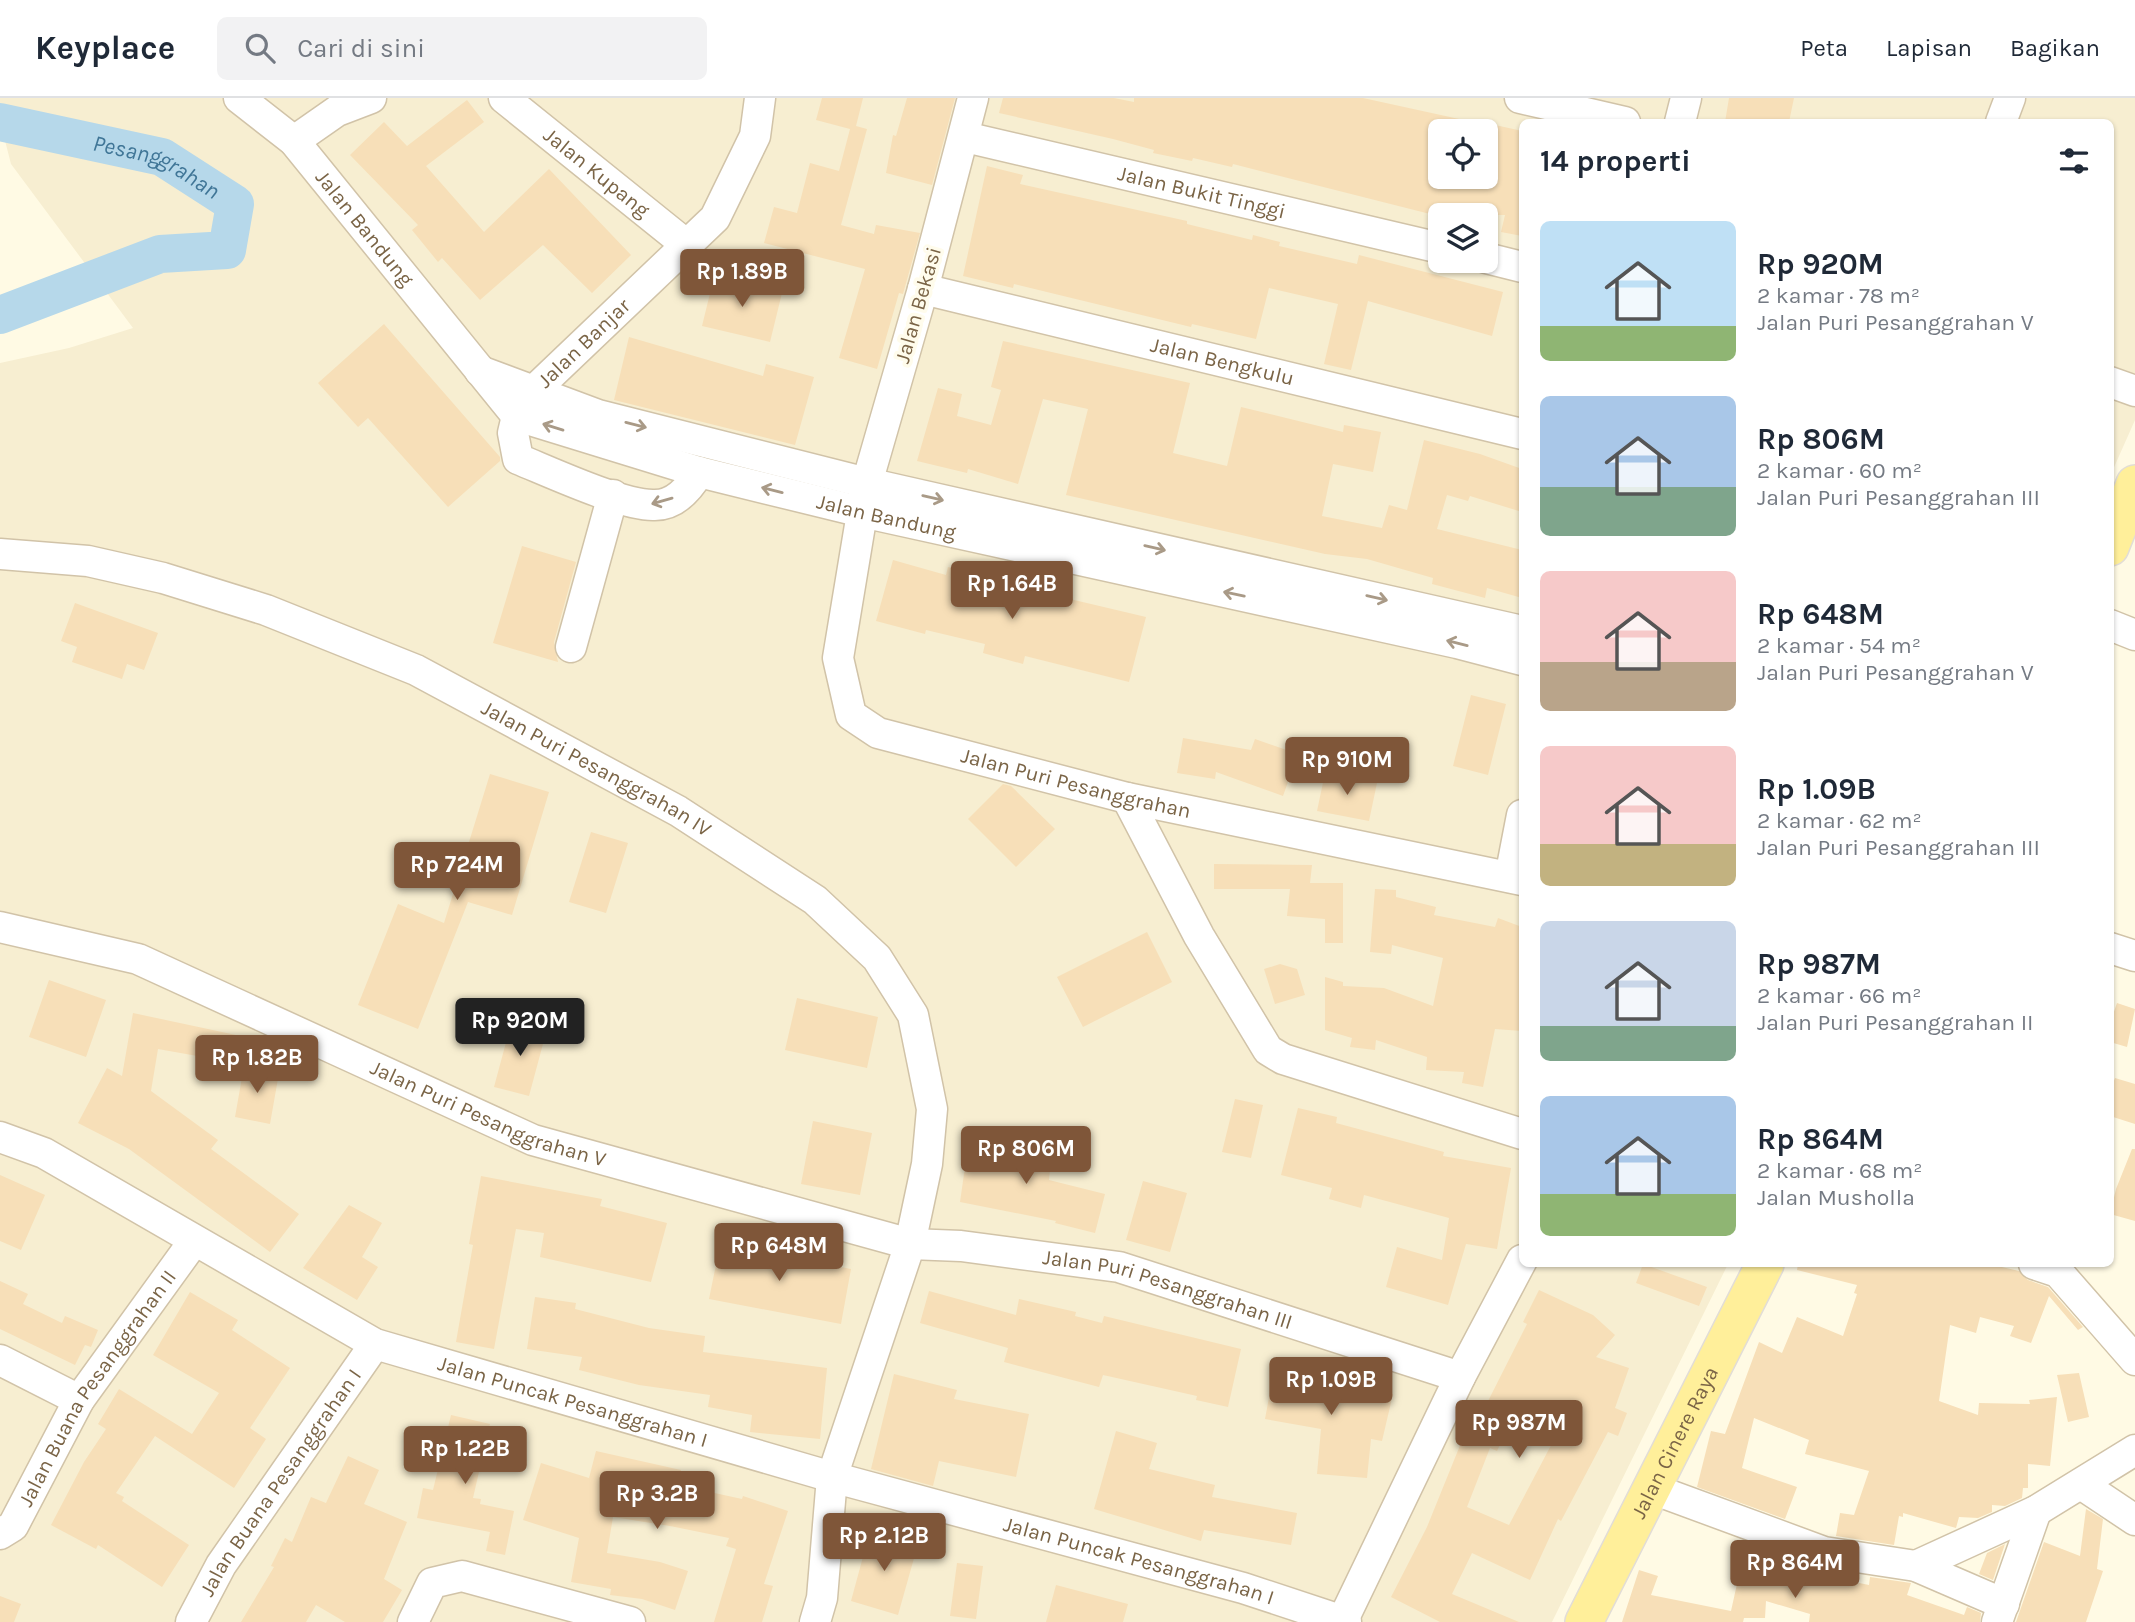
<!DOCTYPE html>
<html lang="id">
<head>
<meta charset="utf-8">
<style>
	:root { --surface:#fff; --page:#f2f2f3; --text:#1f2937; --muted:#747a83; --line:#e0e1e3; --accent:#7f5639 }
	body { margin:0; font-family:Karla,sans-serif; background:var(--page); color:var(--text); height:100vh; display:flex; flex-direction:column; font-size:26px; white-space:nowrap }
	* { box-sizing:border-box; margin:0 }
	p { font-size:23px; color:var(--muted) }
	.icon { flex:none; width:38px; height:38px; fill:none; stroke:currentColor; stroke-width:2; stroke-linecap:round; stroke-linejoin:round }
	.map { position:relative; flex:1; overflow:hidden }
	.panel { position:absolute; left:1519px; top:21px; width:595px; height:1148px; display:flex; flex-direction:column; background:var(--surface); border-radius:10px; box-shadow:0 2px 5px #0004 }
	.panel>* { flex:none }
	.fabs { position:absolute; left:1428px; top:21px; display:grid; gap:14px }
	.fabs a { display:grid; place-items:center; width:70px; height:70px; border-radius:10px; background:var(--surface); box-shadow:0 2px 5px #0004; font-size:35px }
	.price { position:absolute; translate:-50% -60px; padding:0 16px; border-radius:7px; background:var(--accent); color:#fff; font-size:23px; line-height:46px; filter:drop-shadow(0 2px 4px #0008) }
	.price::after { content:''; position:absolute; left:50%; top:42px; width:21px; height:16px; margin-left:-10px; background:inherit; clip-path:polygon(0 0,100% 0,50% 100%) }
	.price.current { background:#222; color:#fff }
	ul { padding:0; list-style:none }
	li { display:flex; align-items:center; gap:21px; height:175px; padding:0 21px }
	li span { display:grid; place-items:center; flex:none; width:196px; height:140px; border-radius:10px; color:#555 }
	li>.icon { margin-inline-start:auto }
	span .icon { width:84px; height:84px; fill:#fffc; stroke-width:1 }
	li b { font-size:30px }
	h2 { display:flex; justify-content:space-between; align-items:center; height:84px; padding:0 21px; font-size:30px }
	header { display:flex; align-items:center; gap:42px; box-sizing:border-box; height:98px; padding:0 35px; background:var(--surface); border-bottom:2px solid var(--line) }
	header strong { font-size:33px }
	nav { display:flex; gap:38px; margin-inline-start:auto; font-size:24px }
	.search { width:490px; height:63px; background:var(--page); display:flex; align-items:center; gap:18px; box-sizing:border-box; padding:0 24px; border-radius:10px; color:var(--muted); font-size:26px }
	.map>svg:first-child { display:block }
	.residential { fill:#f7eed1; fill-rule:evenodd }
	.lines { fill:none; stroke-linecap:round; stroke-linejoin:round }
	.river { stroke:#b6d8ea; stroke-width:38 }
	.building { fill:#f7dfb8; fill-rule:evenodd }
	.minor-casing { stroke:#d1c3a8; stroke-width:33 }
	.major-casing { stroke:#e2ddd6; stroke-width:40 }
	.minor { stroke:#fff; stroke-width:30 }
	.major { stroke:#ffef9a; stroke-width:37 }
	.oneway { stroke:#a99a87 }
	.labels { text-anchor:middle; dominant-baseline:central; stroke-width:7; stroke-linejoin:round; paint-order:stroke }
	.street-label { font-size:21px; fill:#7a6446; stroke:#fffcec }
	.water-label { font-size:23px; font-style:italic; fill:#407697; stroke:#fffcec }
</style>
</head>
<body>
<header>
<strong>Keyplace</strong>
<div class="search"><svg class="icon" aria-label="search" viewBox="0 0 24 24"><circle cx="10" cy="10" r="6"/><path d="M15 15l6 6"/></svg>Cari di sini</div>
<nav><a>Peta</a><a>Lapisan</a><a>Bagikan</a></nav>
</header>
<div class="map">
<svg width="2135" height="1524" viewBox="0 0 2135 1524">
	<rect width="100%" height="100%" fill="#fffae4"/>
	<!-- residential -->
	<path class="residential" d="M0 0H2135V322L2111 376 2110 24H1522V1166H1728L1552 1524H0V265L69 250 133 230 11 66 0 23ZM1440 33H1486V79H1440ZM1440 117H1486V163H1440Z"/>
	<g class="lines">
		<!-- river -->
		<path class="river" id="s1" d="M0 24 162 59 235 106 227 152 160 156 0 217"/>
	</g>
	<!-- building -->
	<path class="building" d="M822 0H863L856 28 867 31 841 127 874 136 876 127 920 135 903 196 899 195 877 271 839 260 865 171 764 145 774 109 797 115 810 65 839 73 850 31 816 22Z
		M907 0H955L932 87 886 75 893 37 896 38Z
		M1003 0H1114L1134 4V0H1363L1482 26V33H1440V79L1486 88V25L1522 33V138L1501 134 1505 117H1434L1233 66 1232 69 1193 60 1192 63 1153 55 1154 52 1113 41 999 15Z
		M1729 0H1794L1789 24H1725Z
		M467 2 484 24 426 68 484 134 549 71 631 157 592 195 543 147 480 202 442 160 438 164 412 132 418 127 350 57 384 24 407 48Z
		M987 68 1023 77 1020 86 1187 123V126L1252 142 1253 137 1280 144 1279 148 1357 166 1359 157 1503 194 1492 238 1368 203 1351 272 1324 266 1338 206 1269 190 1256 241 1192 226 1191 229 1014 186 1013 190 963 178Z
		M714 179 782 195 770 244 702 228Z
		M384 226 500 359V363L448 409 368 320 358 329 318 285Z
		M629 239 763 278 766 266 814 279 795 347 614 302Z
		M1003 243 1190 285 1173 355 1227 368 1241 309 1343 334 1344 327 1381 334 1373 374 1333 366 1322 418 1382 430 1389 407 1407 412 1424 342 1480 356 1522 371V414L1470 398 1468 403 1447 397 1437 431 1522 452V500L1487 490 1485 500 1432 486 1433 480 1367 461 1325 456 1066 397 1088 311 1043 301 1018 386 968 371 967 375 917 363 938 290 962 296 957 318 991 327 1001 292 991 289Z
		M522 448 576 464 554 544 558 564 493 545Z
		M893 462 946 477 948 469 991 480 988 491 1051 507 1053 497 1146 519 1129 584 1025 558 1023 566 983 555 985 546 926 532 925 536 876 523Z
		M75 505 158 535 144 572 127 566 122 581 72 564 77 549 61 543Z
		M1471 597 1506 606 1488 677 1453 668Z
		M1183 640 1251 652 1255 641 1298 656 1283 698 1216 674 1215 681 1177 675Z
		M1325 675 1377 685 1369 723 1317 713Z
		M490 676 549 694 512 817 468 804 418 931 358 907 398 806 444 825Z
		M1003 686 1011 688 1055 731 1016 769 968 721Z
		M591 734 628 745 606 815 569 804Z
		M1214 766 1312 767 1310 785H1343V845H1325V821L1287 818 1290 791H1214Z
		M1375 791 1396 792V799L1436 809 1434 817 1495 829 1498 820 1522 829V933L1495 931 1483 989 1462 985 1464 974 1426 972 1427 959 1376 942 1375 952 1350 949 1352 940 1325 932V879L1343 884V888L1384 890 1433 908 1443 860 1392 847 1391 856 1370 854Z
		M1147 834 1172 884 1083 929 1057 879Z
		M1280 866 1297 871 1305 897 1275 906 1264 871Z
		M49 882 106 902 86 959 29 939Z
		M797 900 878 919 867 970 785 952Z
		M2117 905 2135 911 2127 949 2110 944V925Z
		M133 915 236 937 231 964 158 951 151 993 218 1042 211 1051 299 1116 270 1154 129 1051 78 1025 107 970 122 978Z
		M512 922 547 931 529 998 494 989Z
		M244 968 279 975 270 1026 235 1019Z
		M2115 980 2135 986V1026L2110 1018V993Z
		M1235 1001 1263 1007 1251 1060 1222 1054Z
		M1298 1010 1337 1019 1336 1025 1444 1054 1443 1058 1511 1070 1497 1151 1466 1146 1448 1207 1386 1189 1397 1149 1442 1162 1449 1120 1364 1097 1361 1110 1329 1101 1332 1090 1281 1077Z
		M813 1023 872 1035 860 1097 801 1086Z
		M969 1041 1052 1052 1049 1082 1105 1096 1095 1135 1055 1125 1056 1123 960 1104Z
		M2132 1051H2135V1123L2110 1116 2116 1091Z
		M0 1077 45 1097 21 1152 0 1143Z
		M481 1078 602 1101 600 1108 667 1125 651 1184 540 1159 544 1135 516 1131 494 1251 456 1244 473 1147 469 1146Z
		M1143 1083 1187 1095 1170 1154 1126 1142Z
		M349 1107 382 1125 362 1159 378 1169 357 1202 303 1170Z
		M721 1142 774 1152 773 1156 851 1171 841 1226 709 1201Z
		M1643 1166 1707 1189 1699 1208 1636 1185Z
		M1798 1166H1989L2019 1173 2028 1182 2048 1189 2083 1229 2078 1232 2049 1198 2031 1245 2010 1238 2014 1228 1980 1219 1976 1235 1950 1227 1939 1303 1978 1317 1979 1305 2030 1306 2029 1302 2057 1299 2050 1368 2028 1366V1390H2023L2022 1400 2005 1408 1992 1407V1414L1978 1420 1959 1419 1956 1430 1903 1415V1419L1899 1418 1894 1447 1836 1438 1840 1415 1854 1417 1869 1373 1805 1356 1809 1342 1754 1320 1742 1370 1797 1389 1785 1421 1697 1389 1711 1333 1725 1336 1759 1244 1782 1255 1797 1219 1843 1238 1857 1196 1854 1195 1857 1187 1797 1172Z
		M0 1183 28 1196 23 1206 62 1225 65 1218 98 1232 91 1249 85 1247 75 1267 0 1231Z
		M1539 1192 1593 1217 1615 1237 1596 1259 1629 1270 1615 1310 1627 1315 1618 1338 1608 1334 1561 1423 1558 1421 1530 1482 1472 1455 1452 1496 1519 1524H1440L1391 1499 1427 1429 1461 1345 1480 1308 1484 1311 1527 1226 1523 1224ZM1516 1314 1558 1334 1509 1427 1467 1409 1490 1350 1497 1353Z
		M929 1193 1016 1217 1019 1201 1076 1214 1075 1218 1102 1225 1104 1218 1241 1251 1228 1309 1196 1302 1197 1298 1103 1277 1099 1289 1004 1264 1008 1250 920 1225Z
		M190 1194 238 1222 232 1232 290 1270 250 1330 266 1341 234 1390 155 1338 116 1395 124 1399 122 1403 189 1447 162 1489 98 1447 96 1451 51 1427 84 1364 106 1331 98 1326 119 1291 192 1336 219 1295 153 1257Z
		M535 1199 576 1205 575 1211 649 1230 705 1238 703 1254 827 1270 820 1341 750 1334 752 1317 708 1309 710 1297 639 1287 579 1272 582 1259 527 1251Z
		M1275 1267 1330 1276 1329 1282 1393 1296 1382 1343 1371 1341 1367 1380 1317 1376 1321 1331 1265 1321Z
		M2079 1275 2089 1319 2068 1324 2057 1277Z
		M894 1276 957 1292 954 1301 1029 1316 1016 1379 939 1363 933 1388 871 1371Z
		M451 1317 490 1326 473 1400 481 1401 480 1406 514 1413 505 1457 486 1453 490 1434 417 1420 423 1390 433 1392Z
		M1116 1333 1157 1345 1149 1371 1215 1387 1212 1399 1297 1415 1291 1447 1204 1432 1201 1443 1094 1411Z
		M596 1353 681 1372 678 1387 742 1401 743 1398 788 1413 764 1486 773 1488 762 1524H714L736 1451 726 1448 729 1440 670 1428 613 1419 607 1455 660 1464 688 1473 675 1512 642 1501 610 1497 611 1491 571 1484 579 1440 523 1422 541 1365 589 1380Z
		M348 1358 379 1372 364 1406 407 1424 384 1481 402 1492 383 1524H345L316 1507 306 1524H241L274 1469 271 1468 285 1440 292 1444 311 1399 326 1405Z
		M2086 1411 2103 1421 2097 1471 2103 1473 2086 1524H2016L2044 1444 2080 1458Z
		M870 1433 918 1446 898 1517 851 1503Z
		M2005 1446 1993 1482 1979 1476 1987 1455Z
		M1743 1459 1829 1483 1830 1479 1869 1487 1870 1479 1911 1485 1907 1497 1964 1517 1967 1509 1981 1515 1980 1524H1809L1810 1516 1766 1503 1765 1520H1744L1743 1524H1622L1639 1472 1658 1478 1651 1497 1731 1513Z
		M957 1465 983 1468 976 1521 950 1518Z
		M1056 1487 1128 1506 1123 1524H1046Z
		M0 1498 21 1506 14 1524H0Z"/>
	<g class="lines">
		<!-- minor casing -->
		<g class="minor-casing">
			<g id="minor">
				<path id="s2" d="M239 0 294 43 517 318 699 374 862 414 1457 545 1522 562"/>
				<path id="s3" d="M504 0 688 148"/>
				<path id="s4" d="M973 0 923 191 867 385 838 560 851 617 878 635 1127 700 1522 782"/>
				<path d="M1520 0 1625 24"/>
				<path d="M1680 24 1686 0"/>
				<path d="M2001 24 2010 0"/>
				<path id="s5" d="M965 39 1440 150"/>
				<path d="M294 43 337 13 371 0"/>
				<path d="M1486 160 1522 169"/>
				<path id="s6" d="M923 191 1522 336"/>
				<path d="M480 273 598 317 867 385 1522 533"/>
				<path d="M2110 284 2135 293"/>
				<path id="s7" d="M523 303 715 120 755 38 760 0"/>
				<path d="M517 318 513 335 518 361C550 374 621 407 653 407 674 408 689 391 699 374"/>
				<path id="s8" d="M0 456 88 463 163 480 266 512 416 572 678 713 815 802 877 860 913 917 932 1011 927 1066 910 1146 832 1379 822 1500 815 1524"/>
				<path d="M2110 527 2135 537"/>
				<path d="M571 549 613 397"/>
				<path d="M1127 700 1199 838 1268 952 1283 961 1522 1036"/>
				<path d="M1510 779 1522 717"/>
				<path id="s9" d="M0 829 138 861 533 1042 910 1146 961 1148 1119 1169 1460 1279"/>
				<path d="M2110 850 2135 858"/>
				<path id="s10" d="M0 1039 44 1055 375 1246 832 1379 1243 1490 1346 1524"/>
				<path d="M2034 1166 2058 1174 2135 1262"/>
				<path d="M0 1262 79 1302"/>
				<path d="M2081 1386 2135 1422"/>
				<path d="M1650 1390 1824 1454 1916 1468 2004 1506"/>
				<path id="s11" d="M0 1436 13 1428 79 1302 194 1143"/>
				<path d="M1916 1468 2036 1413 2135 1352"/>
				<path id="s12" d="M191 1524 221 1467 375 1246"/>
				<path d="M413 1524 432 1485 462 1478 630 1524"/>
				<path d="M1342 1524 1460 1279 1522 1162"/>
				<path d="M1997 1524 2036 1413"/>
			</g>
		</g>
		<!-- major casing -->
		<g class="major-casing">
			<g id="major">
				<path d="M2110 449 2135 386"/>
				<path id="s13" d="M1584 1524 1765 1166"/>
			</g>
		</g>
		<!-- minor -->
		<use href="#minor" class="minor"/>
		<!-- major -->
		<use href="#major" class="major"/>
	</g>
	<!-- one-way arrows -->
	<defs><path id="oneway-shaft" d="M-6 0H5M1.5-3L5.5 0L1.5 3" fill="none" stroke-width="1.6" stroke-linecap="round" stroke-linejoin="round" transform="scale(1.75)"/></defs>
	<g class="oneway">
		<use href="#oneway-shaft" transform="translate(636 327) rotate(14)"/>
		<use href="#oneway-shaft" transform="translate(553 329) rotate(-163)"/>
		<use href="#oneway-shaft" transform="translate(772 392) rotate(-166)"/>
		<use href="#oneway-shaft" transform="translate(933 400) rotate(13)"/>
		<use href="#oneway-shaft" transform="translate(662 403) rotate(164)"/>
		<use href="#oneway-shaft" transform="translate(1155 450) rotate(13)"/>
		<use href="#oneway-shaft" transform="translate(1234 496) rotate(-168)"/>
		<use href="#oneway-shaft" transform="translate(1377 500) rotate(13)"/>
		<use href="#oneway-shaft" transform="translate(1457 545) rotate(-166)"/>
	</g>
	<g class="labels">
		<!-- street labels -->
		<g class="street-label">
			<text stroke="none"><textPath href="#s3" startOffset="119">Jalan Kupang</textPath></text>
			<text stroke="none"><textPath href="#s5" startOffset="243">Jalan Bukit Tinggi</textPath></text>
			<text stroke="none"><textPath href="#s2" startOffset="182">Jalan Bandung</textPath></text>
			<text transform="translate(918 207) rotate(-74)">Jalan Bekasi</text>
			<text stroke="none"><textPath href="#s7" startOffset="84">Jalan Banjar</textPath></text>
			<text stroke="none"><textPath href="#s6" startOffset="308">Jalan Bengkulu</textPath></text>
			<text stroke="none"><textPath href="#s2" startOffset="807">Jalan Bandung</textPath></text>
			<text stroke="none"><textPath href="#s8" startOffset="640">Jalan Puri Pesanggrahan IV</textPath></text>
			<text stroke="none"><textPath href="#s4" startOffset="872">Jalan Puri Pesanggrahan</textPath></text>
			<text stroke="none"><textPath href="#s9" startOffset="525">Jalan Puri Pesanggrahan V</textPath></text>
			<text stroke="none"><textPath href="#s9" startOffset="1230">Jalan Puri Pesanggrahan III</textPath></text>
			<text stroke="none"><textPath href="#s11" startOffset="177">Jalan Buana Pesanggrahan II</textPath></text>
			<text stroke="none"><textPath href="#s10" startOffset="635">Jalan Puncak Pesanggrahan I</textPath></text>
			<text stroke="none"><textPath href="#s13" startOffset="201">Jalan Cinere Raya</textPath></text>
			<text stroke="none"><textPath href="#s12" startOffset="166">Jalan Buana Pesanggrahan I</textPath></text>
			<text stroke="none"><textPath href="#s10" startOffset="1223">Jalan Puncak Pesanggrahan I</textPath></text>
		</g>
		<!-- water labels -->
		<g class="water-label">
			<text stroke="none"><textPath href="#s1" startOffset="164">Pesanggrahan</textPath></text>
		</g>
	</g>
</svg>
<div class="fabs">
<a><svg class="icon" aria-label="locate" viewBox="0 0 24 24"><circle cx="12" cy="12" r="6"/><path d="M12 2v4M12 18v4M2 12h4M18 12h4"/></svg></a>
<a><svg class="icon" aria-label="layers" viewBox="0 0 24 24"><path d="M12 4l9 5-9 5-9-5zM3 14l9 5 9-5"/></svg></a>
</div>
<b class="price" style="left:742px;top:211px">Rp 1.89B</b>
<b class="price" style="left:1012px;top:523px">Rp 1.64B</b>
<b class="price" style="left:1347px;top:699px">Rp 910M</b>
<b class="price" style="left:457px;top:804px">Rp 724M</b>
<b class="price current" style="left:520px;top:960px">Rp 920M</b>
<b class="price" style="left:257px;top:997px">Rp 1.82B</b>
<b class="price" style="left:1026px;top:1088px">Rp 806M</b>
<b class="price" style="left:779px;top:1185px">Rp 648M</b>
<b class="price" style="left:1331px;top:1319px">Rp 1.09B</b>
<b class="price" style="left:1519px;top:1362px">Rp 987M</b>
<b class="price" style="left:465px;top:1388px">Rp 1.22B</b>
<b class="price" style="left:657px;top:1433px">Rp 3.2B</b>
<b class="price" style="left:884px;top:1475px">Rp 2.12B</b>
<b class="price" style="left:1795px;top:1502px">Rp 864M</b>
<section class="panel">
<h2>14 properti<svg class="icon" aria-label="filters" viewBox="0 0 24 24"><path d="M4 7h16M4 17h16"/><circle cx="9" cy="7" r="2"/><circle cx="15" cy="17" r="2"/></svg></h2>
<ul>
<li><span style="background:linear-gradient(#bfe0f5 75%,#8fb573 0)"><svg class="icon" aria-label="home" viewBox="0 0 24 24"><path d="M3 11l9-7 9 7M6 9v11h12V9"/></svg></span><div><b>Rp 920M</b><p>2 kamar · 78 m²</p><p>Jalan Puri Pesanggrahan V</p></div></li>
<li><span style="background:linear-gradient(#a9c7e8 65%,#7fa58c 0)"><svg class="icon" aria-label="home" viewBox="0 0 24 24"><path d="M3 11l9-7 9 7M6 9v11h12V9"/></svg></span><div><b>Rp 806M</b><p>2 kamar · 60 m²</p><p>Jalan Puri Pesanggrahan III</p></div></li>
<li><span style="background:linear-gradient(#f6c9c9 65%,#b9a48a 0)"><svg class="icon" aria-label="home" viewBox="0 0 24 24"><path d="M3 11l9-7 9 7M6 9v11h12V9"/></svg></span><div><b>Rp 648M</b><p>2 kamar · 54 m²</p><p>Jalan Puri Pesanggrahan V</p></div></li>
<li><span style="background:linear-gradient(#f6c9c9 70%,#c2b280 0)"><svg class="icon" aria-label="home" viewBox="0 0 24 24"><path d="M3 11l9-7 9 7M6 9v11h12V9"/></svg></span><div><b>Rp 1.09B</b><p>2 kamar · 62 m²</p><p>Jalan Puri Pesanggrahan III</p></div></li>
<li><span style="background:linear-gradient(#c9d6e8 75%,#7fa58c 0)"><svg class="icon" aria-label="home" viewBox="0 0 24 24"><path d="M3 11l9-7 9 7M6 9v11h12V9"/></svg></span><div><b>Rp 987M</b><p>2 kamar · 66 m²</p><p>Jalan Puri Pesanggrahan II</p></div></li>
<li><span style="background:linear-gradient(#a9c7e8 70%,#8fb573 0)"><svg class="icon" aria-label="home" viewBox="0 0 24 24"><path d="M3 11l9-7 9 7M6 9v11h12V9"/></svg></span><div><b>Rp 864M</b><p>2 kamar · 68 m²</p><p>Jalan Musholla</p></div></li>
</ul>
</section>
</div>
</body>
</html>
